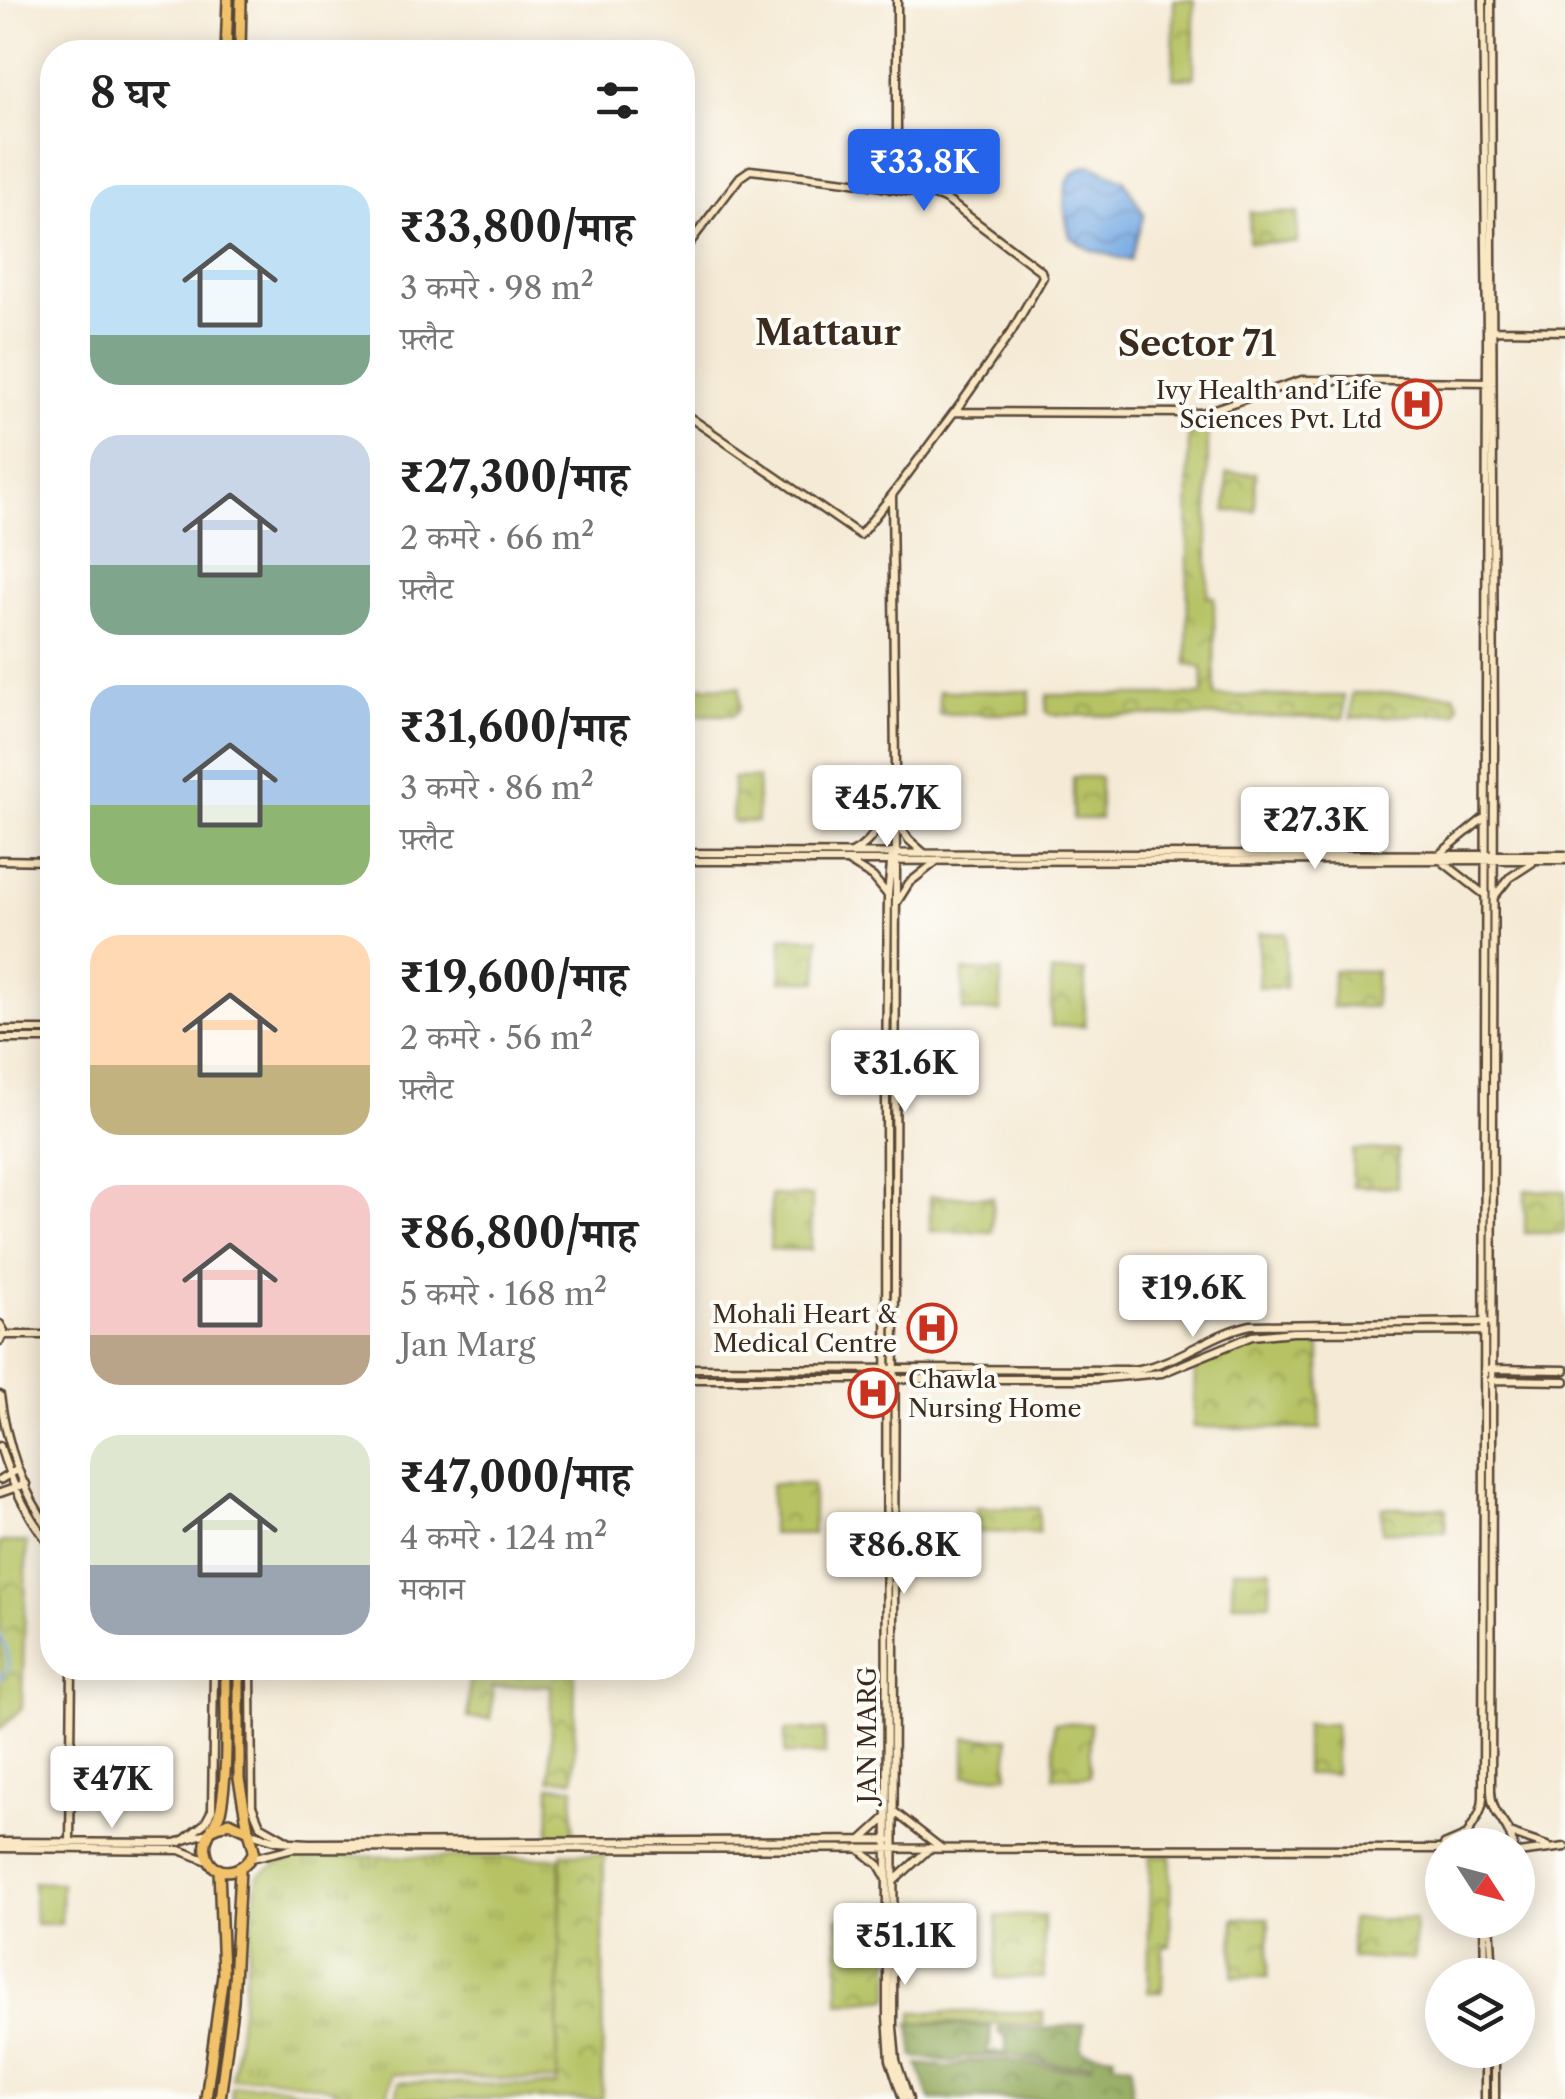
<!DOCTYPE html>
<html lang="hi">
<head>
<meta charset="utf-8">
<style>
	:root { --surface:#fff; --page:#f2f2f2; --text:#222; --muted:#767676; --accent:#2563eb }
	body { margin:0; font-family:"Libre Caslon Text","Noto Serif Devanagari",serif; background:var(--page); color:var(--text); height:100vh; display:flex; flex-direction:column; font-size:38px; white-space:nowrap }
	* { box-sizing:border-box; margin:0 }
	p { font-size:32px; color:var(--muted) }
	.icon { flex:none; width:55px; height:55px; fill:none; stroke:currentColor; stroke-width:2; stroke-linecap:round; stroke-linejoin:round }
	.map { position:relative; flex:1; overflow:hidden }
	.side { position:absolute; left:40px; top:40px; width:655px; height:1640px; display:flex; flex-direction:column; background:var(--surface); border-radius:40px; box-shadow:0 5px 25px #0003 }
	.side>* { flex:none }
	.needle { width:65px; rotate:126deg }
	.controls { position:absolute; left:1425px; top:1828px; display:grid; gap:20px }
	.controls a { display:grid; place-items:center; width:110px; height:110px; border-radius:50%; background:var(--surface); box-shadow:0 5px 25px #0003; font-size:50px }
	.price { position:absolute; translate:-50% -85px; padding:0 22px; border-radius:10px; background:#fff; color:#222; font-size:32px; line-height:65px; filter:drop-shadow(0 2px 5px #0008) }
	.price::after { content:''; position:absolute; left:50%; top:60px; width:30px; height:22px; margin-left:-15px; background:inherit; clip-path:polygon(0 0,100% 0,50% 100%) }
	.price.active { background:var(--accent); color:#fff }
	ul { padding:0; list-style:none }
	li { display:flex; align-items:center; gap:30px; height:250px; padding:0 50px }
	li span { display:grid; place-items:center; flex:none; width:280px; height:200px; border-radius:30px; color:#555 }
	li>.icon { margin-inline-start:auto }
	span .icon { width:120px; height:120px; fill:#fffc; stroke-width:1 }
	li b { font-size:42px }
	h2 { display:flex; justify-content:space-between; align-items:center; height:120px; padding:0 50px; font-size:42px }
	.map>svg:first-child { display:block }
	.grass { fill:url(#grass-tufts); stroke:#787641; stroke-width:2.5 }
	.forest { fill:url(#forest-crowns); stroke:#66693c; stroke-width:2.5 }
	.park { fill:url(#park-crowns); stroke:#787641; stroke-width:2.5 }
	.pitch { fill:#b6c264; stroke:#787641; stroke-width:2.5 }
	.water { fill:url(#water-waves); stroke:#596a81; stroke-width:2.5 }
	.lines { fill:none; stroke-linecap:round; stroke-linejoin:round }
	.stream { stroke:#77aae4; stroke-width:2.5 }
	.secondary-casing { stroke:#574739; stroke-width:11 }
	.primary-casing { stroke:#574739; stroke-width:14 }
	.secondary { stroke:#fae7c3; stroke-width:6 }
	.primary { stroke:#f2c26a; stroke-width:9 }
	.labels { text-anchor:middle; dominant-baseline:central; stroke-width:8; stroke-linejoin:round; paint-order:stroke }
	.poi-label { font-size:25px; fill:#3b2a1e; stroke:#fdfcf7; text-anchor:end }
	.street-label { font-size:25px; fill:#3b2a1e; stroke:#fdfcf7 }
	.district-label { font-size:35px; font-weight:bold; fill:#3b2a1e; stroke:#fdfcf7 }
</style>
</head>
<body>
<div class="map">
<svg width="1565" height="2099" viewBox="0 0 1565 2099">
	<defs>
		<pattern id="grass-tufts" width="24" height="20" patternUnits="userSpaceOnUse" patternTransform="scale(2.5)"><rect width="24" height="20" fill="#b6c264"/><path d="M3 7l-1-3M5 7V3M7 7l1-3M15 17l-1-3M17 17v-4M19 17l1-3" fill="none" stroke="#959e52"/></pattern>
		<pattern id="forest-crowns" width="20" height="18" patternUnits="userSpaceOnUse" patternTransform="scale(2.5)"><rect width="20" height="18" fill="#90a85a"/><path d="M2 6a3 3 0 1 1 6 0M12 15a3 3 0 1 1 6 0" fill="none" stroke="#77894a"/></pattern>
		<pattern id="park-crowns" width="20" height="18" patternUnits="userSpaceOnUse" patternTransform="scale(2.5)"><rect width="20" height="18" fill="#b6c264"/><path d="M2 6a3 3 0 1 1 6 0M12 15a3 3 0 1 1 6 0" fill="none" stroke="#959e52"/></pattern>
		<pattern id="water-waves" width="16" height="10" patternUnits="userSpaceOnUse" patternTransform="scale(2.5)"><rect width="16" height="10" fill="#77aae4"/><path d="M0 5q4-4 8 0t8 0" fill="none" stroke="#638bb8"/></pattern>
	</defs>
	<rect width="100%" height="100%" fill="#fdfcf7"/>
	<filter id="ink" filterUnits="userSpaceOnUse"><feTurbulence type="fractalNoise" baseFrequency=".01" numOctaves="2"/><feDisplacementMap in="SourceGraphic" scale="20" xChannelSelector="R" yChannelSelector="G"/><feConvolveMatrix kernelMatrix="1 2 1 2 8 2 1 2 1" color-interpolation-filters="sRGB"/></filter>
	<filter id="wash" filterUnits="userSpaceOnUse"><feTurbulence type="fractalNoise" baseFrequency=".0048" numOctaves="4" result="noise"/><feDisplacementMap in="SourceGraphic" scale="40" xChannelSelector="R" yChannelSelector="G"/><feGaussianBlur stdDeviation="2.25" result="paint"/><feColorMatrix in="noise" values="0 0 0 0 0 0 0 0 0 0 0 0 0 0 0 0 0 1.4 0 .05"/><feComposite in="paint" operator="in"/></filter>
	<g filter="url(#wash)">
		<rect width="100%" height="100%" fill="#f5ead5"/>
		<!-- grass -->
		<path class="grass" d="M321 1856 561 1858 557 2081 392 2074 387 2099H339L334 2089 263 2076 232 2079 258 1876C278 1860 296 1857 321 1856Z"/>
		<!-- forest -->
		<path class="forest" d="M910 2023 991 2027 990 2047H987L986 2052 1006 2053V2038L998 2032 999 2027 1043 2029 1084 2024 1081 2051 1114 2055 1113 2063 1132 2065V2099H930L918 2064 954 2067 967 2061 1008 2060 1064 2069 1091 2066V2063L1064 2066 1010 2056 966 2057 954 2062 914 2057Z"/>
		<!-- park -->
		<path class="park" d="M1174 0H1194V78H1173Z
			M1250 212 1298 213 1297 243 1249 242Z
			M1189 419 1208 420V596L1214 597 1215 696H1344V718L1051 715 1046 711 1047 695H1203L1202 668 1187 665Z
			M1227 473H1256L1255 511H1226Z
			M683 686 740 687V708L734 715H683Z
			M939 691H1030V714H939Z
			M1352 693 1454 694 1459 704 1456 713 1351 718Z
			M1073 777H1100V819H1073Z
			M733 778H758L757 822H732Z
			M1259 933H1286L1285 988 1258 987Z
			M782 937 819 938 818 981H781Z
			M1333 970 1376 971 1375 1007H1332Z
			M963 971H1001V1011H963Z
			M1085 971V1026H1051V972Z
			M1353 1150H1398L1397 1187 1352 1186Z
			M1525 1190 1565 1191 1564 1233H1525Z
			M771 1195 812 1196 811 1250 770 1249Z
			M930 1196 993 1197 992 1232 930 1231Z
			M1263 1341H1313L1320 1347 1321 1429 1193 1427 1195 1367Z
			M771 1484H813V1534H771Z
			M976 1507 1039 1508V1533L976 1532Z
			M1382 1508H1446L1445 1532 1382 1531Z
			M0 1542H27L22 1709 0 1729Z
			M1233 1569H1271L1270 1603H1232Z
			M489 1668H575L574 1779 550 1780 551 1685 493 1687 491 1719 468 1718 469 1676H488Z
			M1054 1723H1090V1776L1054 1777Z
			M1305 1724H1335V1774H1305Z
			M785 1730H825V1755L785 1754Z
			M965 1738H1008V1775L965 1776Z
			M550 1786 574 1787 573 1841H549Z
			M562 1853 604 1855 602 2099H396L399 2082 557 2086Z
			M1150 1856H1171L1170 1946 1163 1947 1162 1992H1148Z
			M891 1910 890 1998 839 2003 838 1918Z
			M997 1916H1044V1978H996Z
			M1234 1918H1269L1268 1977H1233Z
			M1351 1919H1415L1414 1959H1351Z
			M913 2012H1043V2025L913 2022Z
			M264 2084 329 2096 331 2099H231L232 2087Z"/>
		<!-- pitch -->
		<path class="pitch" d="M33 1882 62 1883 61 1924H35Z"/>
		<!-- water -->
		<path class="water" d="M1091 165 1124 180 1144 214 1130 261 1088 249 1070 237C1063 210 1056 171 1091 165Z"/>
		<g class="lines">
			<!-- stream -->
			<path class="stream" d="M0 1634 7 1651 8 1669 0 1679"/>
		</g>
	</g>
	<g filter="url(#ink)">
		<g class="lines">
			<!-- secondary casing -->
			<g class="secondary-casing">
				<path id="secondary" d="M1491 0 1494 746 1491 1791C1492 1818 1509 1822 1513 1845
					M890 189 887 178 897 146V0
					M682 253 740 177 750 170 847 181 940 197 948 201 1041 271 1043 277 1012 331 955 412
					M1491 330 1565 331
					M682 412 860 535 892 495
					M894 818 909 840 925 854
					M682 853 1565 855
					M852 853C872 843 878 824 894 809
					M892 853 888 895 886 1072 887 2016 890 2060 903 2099
					M1441 853 1485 817
					M1439 859 1485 895
					M0 860 52 861
					M682 861 1565 860
					M847 861 873 877 887 894
					M1494 897 1509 878 1532 863
					M897 902 909 883 937 861
					M0 1030H52
					M0 1039H52
					M0 1324 4 1331 0 1341
					M4 1335H52
					M682 1368 1131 1370C1175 1366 1208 1334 1251 1325L1487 1322
					M1490 1369 1565 1370
					M682 1379H1095L1162 1373 1252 1336 1293 1332 1483 1331
					M1491 1380 1565 1381
					M0 1395C6 1442 22 1493 52 1532
					M0 1446C12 1485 27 1516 52 1547
					M0 1480 18 1469
					M0 1493 26 1484
					M251 1668 252 1806 260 1825 290 1842
					M896 1813 941 1848
					M251 1833 278 1841 309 1843 888 1840
					M1512 1834 1547 1846
					M862 1840 886 1818
					M0 1842 175 1843 207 1833
					M181 1842 205 1823 212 1810 214 1668
					M70 1843 72 1668
					M1444 1845 1465 1836
					M1464 1845C1467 1826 1483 1818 1483 1797L1487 334 1483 0
					M0 1848 180 1850 210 1862
					M858 1848 879 1865 887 1879
					M1518 1853 1565 1847
					M252 1858 293 1848 1442 1849
					M895 1880 930 1848
					M1484 1920 1485 1975
					M1490 1920 1493 1975
					M909 2099 896 2060 893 2027 896 860 892 495 954 412 1202 413 1302 380 1492 382
					M1485 2099V2050
					M1495 2099V2050"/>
			</g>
			<!-- primary casing -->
			<g class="primary-casing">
				<path id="primary" d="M226 52 228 0
					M240 52 241 0
					M239 1668V1779L248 1829
					M213 1829 229 1822 249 1831 254 1850C247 1874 210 1881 206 1851 203 1835 218 1823 221 1808 229 1763 225 1713 226 1668
					M206 2099 223 1974 219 1869
					M220 2099 233 2001 240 1870"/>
			</g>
			<!-- secondary -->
			<use href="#secondary" class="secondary"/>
			<!-- primary -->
			<use href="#primary" class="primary"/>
		</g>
	</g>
	<!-- icons -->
	<defs>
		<g id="hospital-ring" transform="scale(2.5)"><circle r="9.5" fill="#fdfcf7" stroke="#c8321e" stroke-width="1.5"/><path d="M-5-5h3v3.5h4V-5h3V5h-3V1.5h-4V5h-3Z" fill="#c8321e"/></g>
	</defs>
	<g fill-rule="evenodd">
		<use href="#hospital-ring" x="1417" y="404"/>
		<use href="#hospital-ring" x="932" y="1328"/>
		<use href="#hospital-ring" x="873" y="1393"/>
	</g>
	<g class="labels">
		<!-- poi labels -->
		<g class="poi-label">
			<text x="1382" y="390">Ivy Health and Life<tspan x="1382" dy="29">Sciences Pvt. Ltd</tspan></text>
			<text x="897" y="1314">Mohali Heart &amp;<tspan x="897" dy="29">Medical Centre</tspan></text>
			<text x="908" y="1379" text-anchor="start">Chawla<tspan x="908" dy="29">Nursing Home</tspan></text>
		</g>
		<!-- street labels -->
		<g class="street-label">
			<text transform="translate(867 1735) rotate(-90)">JAN MARG</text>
		</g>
		<!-- district labels -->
		<g class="district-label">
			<text x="828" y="332">Mattaur</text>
			<text x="1197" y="343">Sector 71</text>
		</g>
	</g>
</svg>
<div class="controls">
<a><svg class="needle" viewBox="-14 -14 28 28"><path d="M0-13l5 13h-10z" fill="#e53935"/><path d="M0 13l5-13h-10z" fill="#767676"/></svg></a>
<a><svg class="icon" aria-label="layers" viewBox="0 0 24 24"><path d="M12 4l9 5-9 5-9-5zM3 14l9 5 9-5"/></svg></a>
</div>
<b class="price active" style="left:924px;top:214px">₹33.8K</b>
<b class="price" style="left:887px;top:850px">₹45.7K</b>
<b class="price" style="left:1315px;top:872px">₹27.3K</b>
<b class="price" style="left:905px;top:1115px">₹31.6K</b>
<b class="price" style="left:1193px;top:1340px">₹19.6K</b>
<b class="price" style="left:904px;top:1597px">₹86.8K</b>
<b class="price" style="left:112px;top:1831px">₹47K</b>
<b class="price" style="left:905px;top:1988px">₹51.1K</b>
<section class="side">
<h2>8 घर<svg class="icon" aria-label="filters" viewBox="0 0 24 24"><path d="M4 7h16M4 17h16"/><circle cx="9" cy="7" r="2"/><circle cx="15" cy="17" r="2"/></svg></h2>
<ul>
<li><span style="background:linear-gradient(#bfe0f5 75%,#7fa58c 0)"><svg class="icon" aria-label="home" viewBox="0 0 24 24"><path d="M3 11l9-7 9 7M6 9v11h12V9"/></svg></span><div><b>₹33,800/माह</b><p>3 कमरे · 98 m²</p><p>फ़्लैट</p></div></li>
<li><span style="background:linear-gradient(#c9d6e8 65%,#7fa58c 0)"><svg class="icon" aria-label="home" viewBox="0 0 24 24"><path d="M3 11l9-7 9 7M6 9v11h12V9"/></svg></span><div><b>₹27,300/माह</b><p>2 कमरे · 66 m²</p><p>फ़्लैट</p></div></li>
<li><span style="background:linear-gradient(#a9c7e8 60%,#8fb573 0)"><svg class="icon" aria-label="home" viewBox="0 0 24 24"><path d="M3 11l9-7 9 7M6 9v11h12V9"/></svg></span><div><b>₹31,600/माह</b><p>3 कमरे · 86 m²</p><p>फ़्लैट</p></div></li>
<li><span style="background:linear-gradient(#ffd9b3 65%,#c2b280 0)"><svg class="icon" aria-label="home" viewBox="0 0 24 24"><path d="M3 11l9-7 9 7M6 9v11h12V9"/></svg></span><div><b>₹19,600/माह</b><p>2 कमरे · 56 m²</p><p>फ़्लैट</p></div></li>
<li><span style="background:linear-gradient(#f6c9c9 75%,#b9a48a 0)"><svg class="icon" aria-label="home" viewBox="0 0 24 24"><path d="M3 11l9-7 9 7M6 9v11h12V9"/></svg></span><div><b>₹86,800/माह</b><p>5 कमरे · 168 m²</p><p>Jan Marg</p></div></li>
<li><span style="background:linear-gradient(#dfe7d0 65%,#9aa5b1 0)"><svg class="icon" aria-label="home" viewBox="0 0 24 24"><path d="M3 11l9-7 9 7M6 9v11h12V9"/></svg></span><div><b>₹47,000/माह</b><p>4 कमरे · 124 m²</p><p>मकान</p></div></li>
</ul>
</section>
</div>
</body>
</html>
